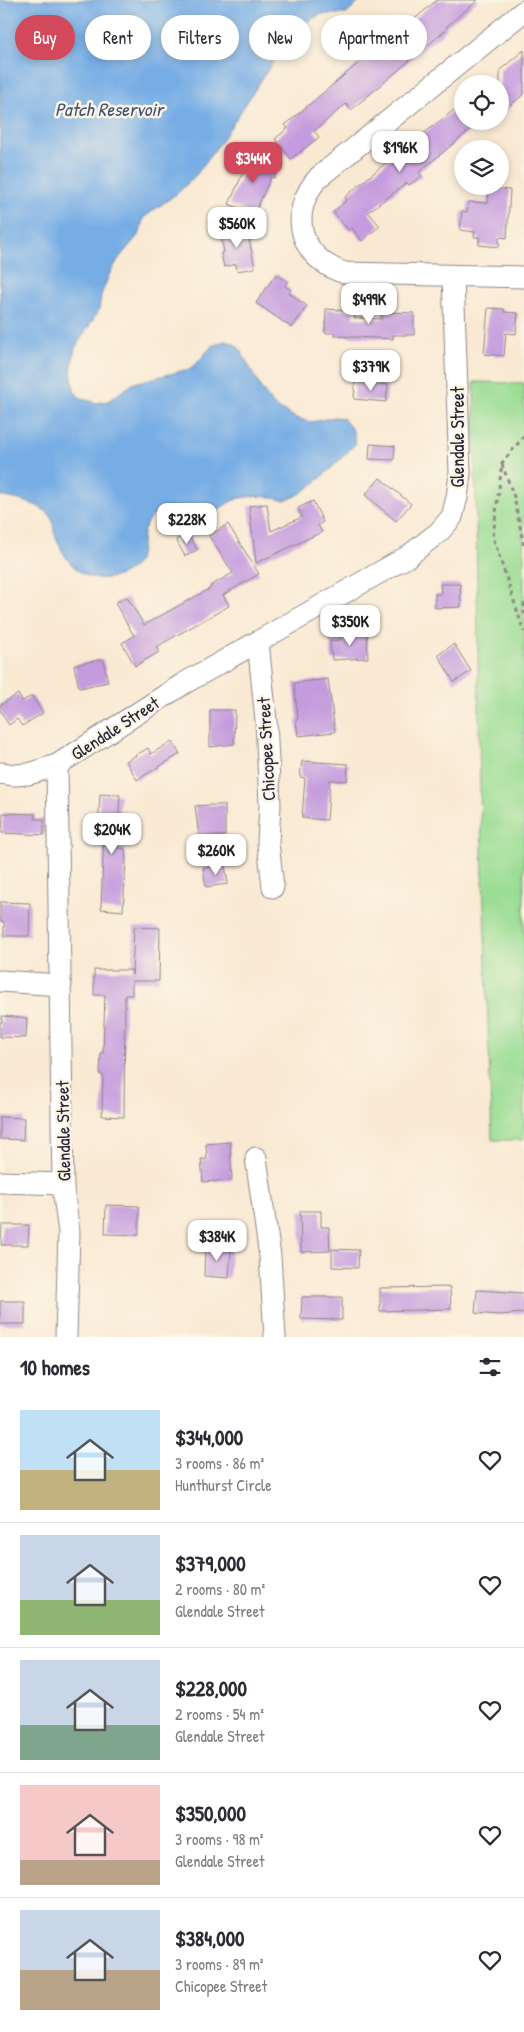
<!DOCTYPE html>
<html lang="en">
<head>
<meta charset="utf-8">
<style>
	:root { --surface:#fff; --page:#f2f2f3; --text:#2b2b33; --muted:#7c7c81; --line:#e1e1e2; --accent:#d1495b }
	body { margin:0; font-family:"Patrick Hand",sans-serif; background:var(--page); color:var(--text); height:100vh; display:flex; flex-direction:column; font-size:19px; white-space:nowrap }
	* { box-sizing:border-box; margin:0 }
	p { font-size:16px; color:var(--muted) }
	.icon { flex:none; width:28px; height:28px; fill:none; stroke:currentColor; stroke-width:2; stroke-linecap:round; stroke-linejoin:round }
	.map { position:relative; height:1337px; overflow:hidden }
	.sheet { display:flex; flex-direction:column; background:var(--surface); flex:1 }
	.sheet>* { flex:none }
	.guide { position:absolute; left:15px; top:15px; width:495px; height:45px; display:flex; gap:10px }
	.controls { position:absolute; left:454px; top:75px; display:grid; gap:10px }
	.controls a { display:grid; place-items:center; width:55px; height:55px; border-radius:50%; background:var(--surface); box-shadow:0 2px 8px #0003; font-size:25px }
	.price { position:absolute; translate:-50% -42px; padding:0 11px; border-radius:10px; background:#fff; color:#222; font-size:16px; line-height:32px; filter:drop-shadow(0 1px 2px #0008) }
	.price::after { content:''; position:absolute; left:50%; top:30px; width:15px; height:11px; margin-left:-8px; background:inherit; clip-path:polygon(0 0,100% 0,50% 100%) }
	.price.on { background:var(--accent); color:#fff }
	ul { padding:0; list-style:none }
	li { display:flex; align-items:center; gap:15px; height:125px; padding:0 20px }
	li+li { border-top:1px solid var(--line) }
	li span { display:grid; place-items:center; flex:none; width:140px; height:100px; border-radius:0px; color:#555 }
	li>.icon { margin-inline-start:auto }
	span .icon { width:60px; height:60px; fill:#fffc; stroke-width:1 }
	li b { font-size:21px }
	h2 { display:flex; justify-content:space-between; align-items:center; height:60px; padding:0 20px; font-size:21px }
	.tag { padding:0 18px; border-radius:22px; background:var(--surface); box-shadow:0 2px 8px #0003; font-size:18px; line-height:45px }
	.tag.on { background:var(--accent); color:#fff }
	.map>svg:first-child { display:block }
	.green { fill:#9bdd94; stroke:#5e8068 }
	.water { fill:#77ade5; stroke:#4c6890 }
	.building { fill:#c49bde }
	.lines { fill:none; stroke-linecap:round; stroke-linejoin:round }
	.minor-casing { stroke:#8e8687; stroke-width:23 }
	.path { stroke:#8e8687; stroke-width:3; stroke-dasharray:4 4; stroke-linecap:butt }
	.minor { stroke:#fff; stroke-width:21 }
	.labels { text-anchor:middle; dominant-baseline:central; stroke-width:5; stroke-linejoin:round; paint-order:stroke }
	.street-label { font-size:18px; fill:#22223b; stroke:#fcf5e5 }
	.water-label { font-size:19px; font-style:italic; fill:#405376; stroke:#fcf5e5 }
</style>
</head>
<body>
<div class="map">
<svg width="524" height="1337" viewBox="0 0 524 1337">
	<rect width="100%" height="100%" fill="#fcf5e5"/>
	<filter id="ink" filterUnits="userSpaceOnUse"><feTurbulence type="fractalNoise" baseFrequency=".02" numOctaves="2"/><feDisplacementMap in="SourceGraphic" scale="10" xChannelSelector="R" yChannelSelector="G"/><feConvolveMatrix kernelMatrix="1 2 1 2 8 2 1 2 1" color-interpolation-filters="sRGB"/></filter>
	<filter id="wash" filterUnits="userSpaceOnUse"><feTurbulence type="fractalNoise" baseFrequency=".0096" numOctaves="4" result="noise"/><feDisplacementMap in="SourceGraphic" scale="20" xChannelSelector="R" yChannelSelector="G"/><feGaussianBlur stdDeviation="1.12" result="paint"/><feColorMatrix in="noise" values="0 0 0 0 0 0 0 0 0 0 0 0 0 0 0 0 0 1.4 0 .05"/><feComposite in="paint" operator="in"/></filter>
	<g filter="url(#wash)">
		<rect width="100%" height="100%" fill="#f9e9d3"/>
		<!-- green -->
		<path class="green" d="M474 382 524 383V1140H492L480 791Z"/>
		<!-- water -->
		<path class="water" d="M0 0H361L347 14H321L306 22 284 45 222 140 196 175 179 192 143 218 140 233 119 258 109 275 101 295 99 310 75 348 71 370 74 391 79 397 96 403 108 401 134 383 189 369 196 364 212 346 224 341 233 343 239 348 261 388 274 406 296 418 311 422 335 417 343 418 353 431 356 443C342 458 303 499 284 500 279 500 273 497 269 497 257 496 245 496 234 500 221 505 207 522 194 523 181 524 169 514 153 515 136 532 147 550 135 565 129 572 118 577 108 578 81 582 65 561 56 537 52 529 55 518 47 512 34 502 16 499 0 496Z"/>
		<g id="blocks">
			<!-- building -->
			<path class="building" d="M437 0H478L446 27 447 29 351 110 346 104 314 131 319 137 291 159 275 139 288 128 285 125 386 40 389 45 414 23 412 21Z
				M524 50V94L500 114V70Z
				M462 104V121H481L419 172 422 176 409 185 407 183 368 212 380 226 362 241 352 228 349 231 333 212 347 200 345 197 394 156Z
				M257 156 279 166 274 178 271 177 254 215 229 204 250 157 256 159Z
				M489 188 510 190 507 238 499 237V247L479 245V237H474L475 232 460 230 462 211 467 212 468 202 488 203Z
				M246 225 255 268 237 271 236 264 224 267 221 253 224 252 220 231Z
				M276 274 288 282 285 286 291 290 289 293 307 306 292 328 256 303Z
				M488 308 504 309V312L518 313 516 334 506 333 504 356 484 354Z
				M326 309 355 311 354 318 382 319V312L414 313V335H393V339L335 336 336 333H325Z
				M355 382 388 385 386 402 354 399Z
				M370 444 395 446 394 460 369 459Z
				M380 478 411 504 396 521 365 495Z
				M313 501 323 522 318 525 322 532 256 563 249 506 267 504 271 531 302 517 298 508Z
				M228 524 259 574 223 595 229 606 156 647 159 652 135 666 122 643 134 636 115 603 127 597 144 625 211 588 210 586 233 573 209 536Z
				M188 533 197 550 185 556 176 540Z
				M440 584H460L461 607 435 608V594H441Z
				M367 633 368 658 332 660 330 641 340 640V635Z
				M454 644 471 671 454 682 438 655Z
				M103 659 108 682 79 688 74 665Z
				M328 679 335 732 298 736 296 720 298 719 294 683Z
				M18 694 22 701 32 696 43 713 22 726 17 719 9 725 0 710V705Z
				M210 710H235L234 744 210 747Z
				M172 741 180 754 137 780 126 761 148 748 151 754Z
				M302 761 348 764 347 781 330 780 327 820 302 818 305 778 300 777Z
				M100 794 120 795 117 848 125 849 126 860 123 911 101 909 104 830H98Z
				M211 805H225V836H199L195 806Z
				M3 813 35 814V819H44V835L2 833Z
				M225 865 228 884 206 887 203 868Z
				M0 902 30 903 29 936H4V922L0 921Z
				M134 927 160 928 159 981H132V995H125L124 1117 102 1116 103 1075H100L101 1053H103L105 995H94V970H132V975Z
				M2 1016 27 1018 26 1038 0 1037V1022H2Z
				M0 1117 24 1118 23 1140 0 1139Z
				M230 1142 232 1180 203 1182 201 1159H207L206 1144Z
				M106 1205 139 1206V1235L105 1234Z
				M300 1211H321V1227H329L330 1251 301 1252Z
				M2 1225H29L28 1245H1Z
				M205 1247 231 1249 229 1278 204 1276Z
				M332 1249 359 1250 358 1268 332 1267Z
				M450 1287 451 1309 380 1311V1288Z
				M477 1290 524 1293V1313L498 1315 475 1313Z
				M302 1297H342V1320L301 1319Z
				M0 1301H25V1324H0Z"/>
		</g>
	</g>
	<g filter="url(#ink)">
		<use href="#blocks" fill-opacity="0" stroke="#8e8687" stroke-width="1"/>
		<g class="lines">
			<!-- minor casing -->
			<g class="minor-casing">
				<path id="minor" d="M524 11 319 177C287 212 299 259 345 273L524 277
					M258 642 266 720 270 804 268 843 273 887
					M57 765 63 1189 69 1232 66 1337
					M0 773 15 775 29 774 57 765 183 684 407 557 439 532 452 517 457 497 460 474 453 276
					M0 981 61 985
					M256 1158 270 1256 275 1337
					M0 1182 63 1184"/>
			</g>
			<!-- path -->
			<path class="path" d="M524 436 502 463 493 537 524 632
				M502 464 514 497 524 547
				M524 603V614"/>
			<!-- minor -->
			<use href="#minor" class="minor"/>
		</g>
	</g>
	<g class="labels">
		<!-- street labels -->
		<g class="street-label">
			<text transform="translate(457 437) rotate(-90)">Glendale Street</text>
			<text transform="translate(115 728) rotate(-33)">Glendale Street</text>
			<text transform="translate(266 749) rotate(-93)">Chicopee Street</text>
			<text transform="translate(63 1131) rotate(-91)">Glendale Street</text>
		</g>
		<!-- water labels -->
		<g class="water-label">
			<text x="109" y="109">Patch Reservoir</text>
		</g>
	</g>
</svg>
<div class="controls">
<a><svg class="icon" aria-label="locate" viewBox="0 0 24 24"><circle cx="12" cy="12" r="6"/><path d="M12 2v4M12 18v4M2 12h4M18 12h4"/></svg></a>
<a><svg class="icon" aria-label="layers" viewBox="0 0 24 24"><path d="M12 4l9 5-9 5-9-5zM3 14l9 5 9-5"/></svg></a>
</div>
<b class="price" style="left:400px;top:173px">$196K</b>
<b class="price on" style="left:253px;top:184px">$344K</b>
<b class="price" style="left:237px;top:249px">$560K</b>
<b class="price" style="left:369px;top:325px">$499K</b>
<b class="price" style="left:371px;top:392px">$379K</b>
<b class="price" style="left:187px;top:545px">$228K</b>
<b class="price" style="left:350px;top:647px">$350K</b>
<b class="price" style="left:112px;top:855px">$204K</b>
<b class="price" style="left:216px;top:876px">$260K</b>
<b class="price" style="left:217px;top:1262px">$384K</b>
<div class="guide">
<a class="tag on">Buy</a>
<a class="tag">Rent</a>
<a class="tag">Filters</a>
<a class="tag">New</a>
<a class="tag">Apartment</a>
</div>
</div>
<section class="sheet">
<h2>10 homes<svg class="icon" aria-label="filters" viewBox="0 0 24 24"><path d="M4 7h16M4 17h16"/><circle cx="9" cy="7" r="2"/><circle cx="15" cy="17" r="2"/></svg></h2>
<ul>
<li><span style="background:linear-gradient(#bfe0f5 60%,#c2b280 0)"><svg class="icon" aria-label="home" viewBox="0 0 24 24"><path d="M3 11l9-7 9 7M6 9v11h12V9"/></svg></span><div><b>$344,000</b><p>3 rooms · 86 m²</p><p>Hunthurst Circle</p></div><svg class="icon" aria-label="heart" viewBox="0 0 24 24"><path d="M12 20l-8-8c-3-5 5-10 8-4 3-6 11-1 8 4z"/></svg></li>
<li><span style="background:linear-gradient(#c9d6e8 65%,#8fb573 0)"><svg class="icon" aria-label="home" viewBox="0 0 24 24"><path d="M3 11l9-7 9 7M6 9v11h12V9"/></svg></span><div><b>$379,000</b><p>2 rooms · 80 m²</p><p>Glendale Street</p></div><svg class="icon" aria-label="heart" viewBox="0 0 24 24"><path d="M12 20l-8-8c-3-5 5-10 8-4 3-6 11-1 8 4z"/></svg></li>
<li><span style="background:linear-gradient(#c9d6e8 65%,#7fa58c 0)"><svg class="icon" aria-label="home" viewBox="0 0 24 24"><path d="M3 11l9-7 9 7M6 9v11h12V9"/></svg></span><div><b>$228,000</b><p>2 rooms · 54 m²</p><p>Glendale Street</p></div><svg class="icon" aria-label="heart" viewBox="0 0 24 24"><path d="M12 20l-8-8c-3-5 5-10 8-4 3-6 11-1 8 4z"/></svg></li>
<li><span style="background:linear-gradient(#f6c9c9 75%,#b9a48a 0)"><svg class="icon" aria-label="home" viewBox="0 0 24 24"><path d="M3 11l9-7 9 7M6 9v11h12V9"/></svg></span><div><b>$350,000</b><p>3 rooms · 98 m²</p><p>Glendale Street</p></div><svg class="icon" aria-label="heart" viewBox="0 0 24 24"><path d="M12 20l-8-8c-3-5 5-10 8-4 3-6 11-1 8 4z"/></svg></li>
<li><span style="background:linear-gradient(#c9d6e8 60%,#b9a48a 0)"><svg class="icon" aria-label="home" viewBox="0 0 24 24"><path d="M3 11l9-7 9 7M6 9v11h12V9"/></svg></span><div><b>$384,000</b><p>3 rooms · 89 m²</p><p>Chicopee Street</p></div><svg class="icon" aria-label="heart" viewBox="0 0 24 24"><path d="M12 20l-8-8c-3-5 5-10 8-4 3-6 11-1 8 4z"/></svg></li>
</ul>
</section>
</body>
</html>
